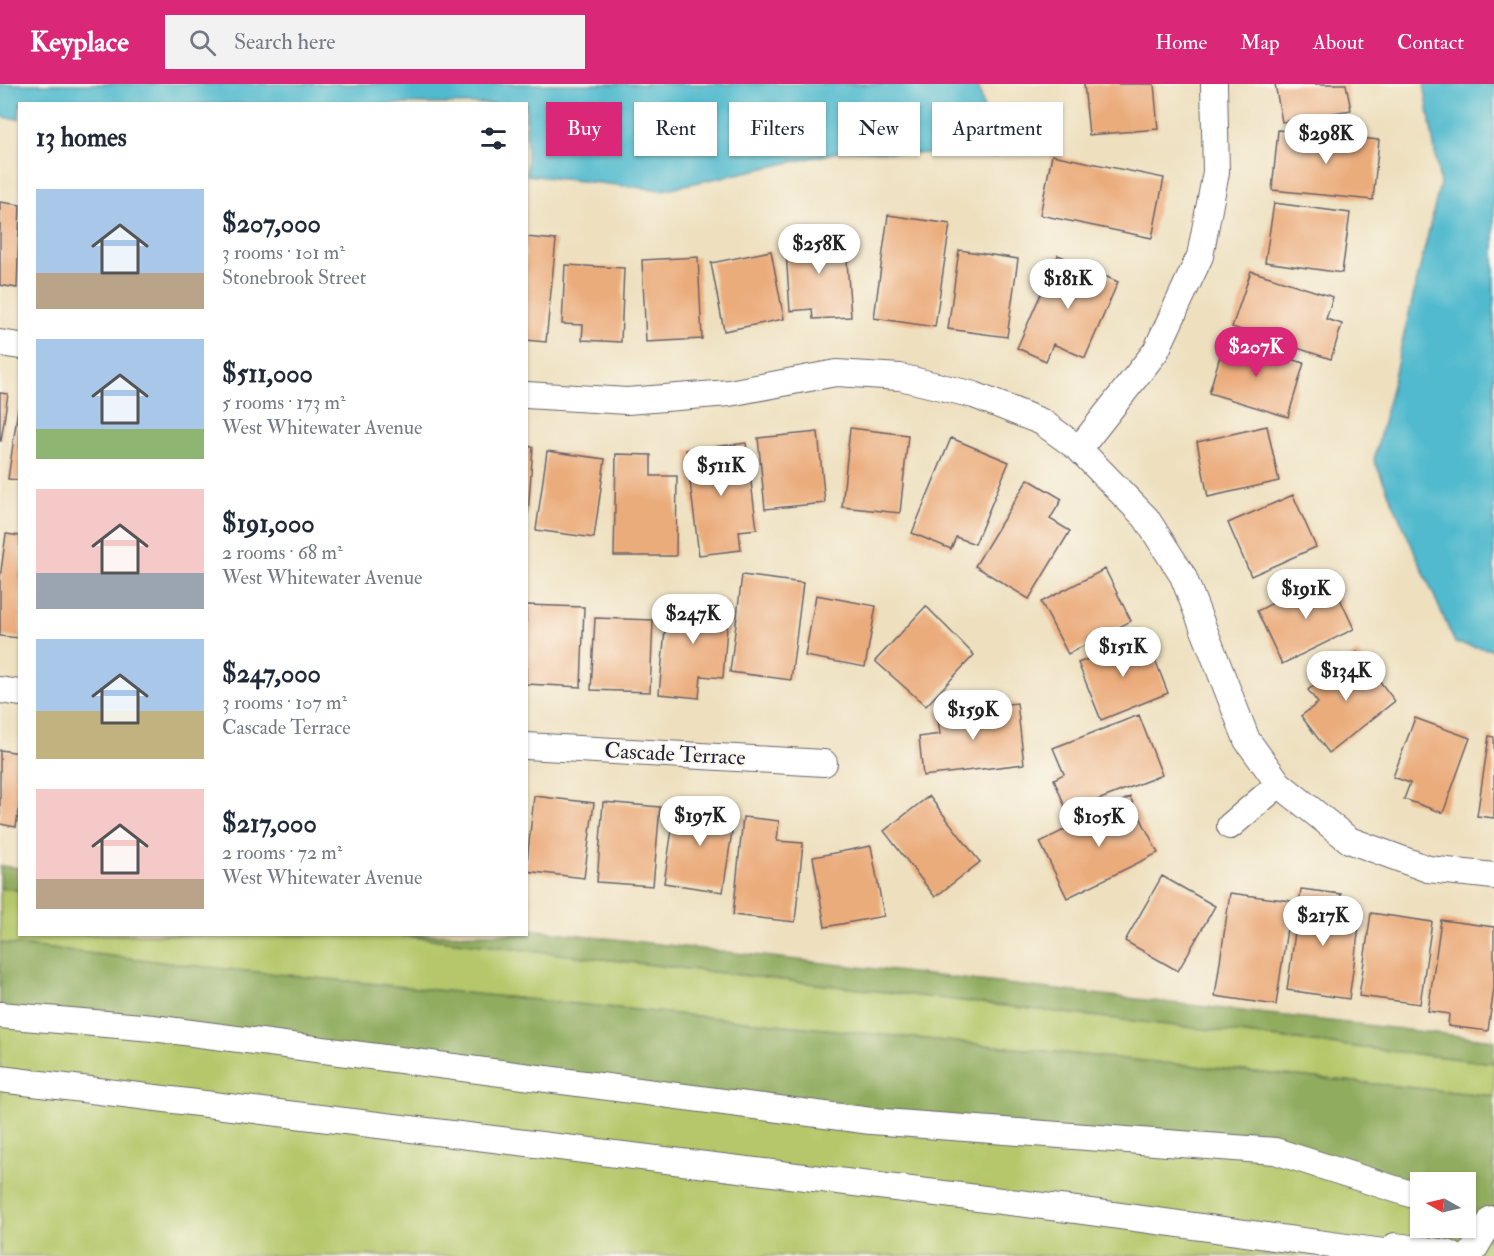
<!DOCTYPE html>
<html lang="en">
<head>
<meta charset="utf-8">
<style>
	:root { --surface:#fff; --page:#f2f2f3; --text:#1f2937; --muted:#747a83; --accent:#db2777 }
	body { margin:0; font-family:"IM FELL Double Pica",serif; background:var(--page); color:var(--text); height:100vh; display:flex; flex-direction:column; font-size:22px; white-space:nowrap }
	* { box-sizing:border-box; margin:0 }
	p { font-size:20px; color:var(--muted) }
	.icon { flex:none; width:33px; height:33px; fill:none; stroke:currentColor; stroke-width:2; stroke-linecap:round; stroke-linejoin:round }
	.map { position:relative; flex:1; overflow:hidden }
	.side { position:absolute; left:18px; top:18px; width:510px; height:834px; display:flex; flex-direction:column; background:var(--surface); border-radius:0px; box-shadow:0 2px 4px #0004 }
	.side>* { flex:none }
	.banner { position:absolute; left:546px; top:18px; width:570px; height:54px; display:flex; gap:12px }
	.needle { width:39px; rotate:278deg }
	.buttons { position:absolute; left:1410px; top:1088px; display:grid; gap:12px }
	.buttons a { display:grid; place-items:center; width:66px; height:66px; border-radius:0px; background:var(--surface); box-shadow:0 2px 4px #0004; font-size:30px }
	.price { position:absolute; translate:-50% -51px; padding:0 14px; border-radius:21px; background:#fff; color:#222; font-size:20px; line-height:39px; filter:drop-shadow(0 2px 3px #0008) }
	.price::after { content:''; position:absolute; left:50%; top:36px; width:18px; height:14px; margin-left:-9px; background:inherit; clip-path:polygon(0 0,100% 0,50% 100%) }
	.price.selected { background:var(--accent); color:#fff }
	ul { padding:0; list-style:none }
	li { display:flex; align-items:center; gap:18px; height:150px; padding:0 18px }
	li span { display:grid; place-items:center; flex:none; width:168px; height:120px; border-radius:0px; color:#555 }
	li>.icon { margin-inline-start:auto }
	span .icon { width:72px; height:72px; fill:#fffc; stroke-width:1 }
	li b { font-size:26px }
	h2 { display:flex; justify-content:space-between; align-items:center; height:72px; padding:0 18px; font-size:26px }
	.pill { padding:0 21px; border-radius:0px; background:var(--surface); box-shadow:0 2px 4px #0004; font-size:21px; line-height:54px }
	.pill.selected { background:var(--accent); color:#fff }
	header { display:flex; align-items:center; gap:36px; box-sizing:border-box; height:84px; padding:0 30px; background:var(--accent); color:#fff }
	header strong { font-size:28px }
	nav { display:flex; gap:33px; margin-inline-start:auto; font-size:21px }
	.search { width:420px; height:54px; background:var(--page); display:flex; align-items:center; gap:15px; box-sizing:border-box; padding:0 21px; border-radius:0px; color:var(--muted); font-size:22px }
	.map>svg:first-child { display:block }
	.green { fill:#b5c76a; stroke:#6c7452; stroke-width:1.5 }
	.forest { fill:#90ac5e; stroke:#59674c; stroke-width:1.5 }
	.water { fill:#51bace; stroke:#3a6e84; stroke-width:1.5 }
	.building { fill:#ebac7b }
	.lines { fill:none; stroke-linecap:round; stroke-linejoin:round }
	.street-casing { stroke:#696469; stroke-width:28 }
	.street { stroke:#fff; stroke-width:26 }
	.labels { text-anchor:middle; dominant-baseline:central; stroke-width:4.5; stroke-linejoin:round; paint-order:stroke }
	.street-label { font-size:22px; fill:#22223b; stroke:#fbf7ec }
</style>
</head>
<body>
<header>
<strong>Keyplace</strong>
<div class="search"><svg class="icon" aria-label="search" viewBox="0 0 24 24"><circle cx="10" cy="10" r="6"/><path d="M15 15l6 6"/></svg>Search here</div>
<nav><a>Home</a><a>Map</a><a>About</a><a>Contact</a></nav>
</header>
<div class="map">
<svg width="1494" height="1172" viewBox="0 0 1494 1172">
	<rect width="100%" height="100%" fill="#fbf7ec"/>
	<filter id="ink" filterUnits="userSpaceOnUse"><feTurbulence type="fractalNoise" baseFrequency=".0167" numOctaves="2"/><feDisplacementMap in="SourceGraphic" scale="12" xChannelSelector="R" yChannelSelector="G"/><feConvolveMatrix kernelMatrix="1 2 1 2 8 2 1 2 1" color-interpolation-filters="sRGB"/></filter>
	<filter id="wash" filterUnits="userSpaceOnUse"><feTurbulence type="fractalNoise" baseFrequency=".008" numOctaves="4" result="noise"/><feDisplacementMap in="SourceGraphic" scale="24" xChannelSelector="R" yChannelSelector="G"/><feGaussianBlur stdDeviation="1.35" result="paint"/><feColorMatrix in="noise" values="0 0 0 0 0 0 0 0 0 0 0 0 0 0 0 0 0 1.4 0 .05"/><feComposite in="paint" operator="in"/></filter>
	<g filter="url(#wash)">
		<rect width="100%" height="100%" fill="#eee0bf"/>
		<!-- green -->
		<path class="green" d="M0 804 19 806 20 850 397 851 1494 979V1012L196 882 0 859Z
			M0 931 1275 1067 1420 1113V1143H1466V1138L1494 1159V1172H0Z"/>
		<!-- forest -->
		<path class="forest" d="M0 782 19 784V806L0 804Z
			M527 845 1494 956V979L397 851 526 850Z
			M0 859 196 882 1494 1012V1159L1466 1138V1098H1420V1113L1275 1067 871 1037 0 931Z"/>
		<!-- water -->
		<path class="water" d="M0 0H978L996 73 848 66 662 106 527 91 526 20H20L19 35 0 33Z
			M1424 0H1494V566L1455 559 1374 376 1440 100Z"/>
		<g id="blocks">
			<!-- building -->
			<path class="building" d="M1084 0H1154L1158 45 1089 51Z
				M1275 0H1346L1351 26 1282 38Z
				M1278 46 1379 56 1373 116 1272 106Z
				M1052 71 1164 94 1152 154 1040 131Z
				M0 118 20 121 17 204 0 201Z
				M1274 119 1350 129 1342 189 1265 178Z
				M888 131 950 140 935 243 874 234Z
				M845 149 851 233 813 235 812 225 790 227 785 153Z
				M526 153 556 156 546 258 526 256Z
				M959 166 1018 175 1007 253 948 245Z
				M771 167 784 235 724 247 711 179Z
				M1058 171 1118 198 1085 274 1053 260 1046 277 1017 264Z
				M698 173 702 255 646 258 642 176Z
				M565 181 624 184 621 258 582 256 583 241 562 240Z
				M1251 187 1333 213 1326 235 1342 240 1331 275 1232 243Z
				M1225 255 1304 279 1288 333 1209 309Z
				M0 309 8 310 1 357H0Z
				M18 325H20V396L8 395Z
				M1267 342 1279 397 1208 413 1197 358Z
				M850 344 908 351 900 429 842 423Z
				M818 348 825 419 765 425 758 354Z
				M951 354 1009 378 975 460 956 453 951 465 912 449Z
				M746 359 757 445 739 447 741 466 699 471 686 366Z
				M526 362 533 363 528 430H526Z
				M547 367 605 375 594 454 536 446Z
				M616 370 651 371V392H677L676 472H614Z
				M1028 395 1062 415 1050 435 1070 447 1029 515 975 482Z
				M1293 411 1316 463 1251 492 1228 439Z
				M6 450 20 452V554L0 552V494Z
				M1105 485 1131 537 1068 570 1041 518Z
				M742 491 803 499 791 596 730 588Z
				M1329 491 1354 545 1282 580 1257 527Z
				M816 511 876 522 865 583 805 572Z
				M668 514 729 519 723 594 701 592 699 614 659 610Z
				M526 521 584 523 581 603 526 600Z
				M926 522 974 571 926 622 875 577Z
				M595 534 653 536 650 608 591 606Z
				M1146 552 1168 609 1101 636 1078 579Z
				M1357 568 1395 617 1329 669 1301 632 1318 619 1308 606Z
				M1017 619 1024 680 923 692 919 653 940 650 937 628Z
				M1139 631 1162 691 1067 728 1054 695 1064 690 1053 664Z
				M1415 634 1470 654 1443 729 1404 715 1410 699 1393 693Z
				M1489 652 1494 653V734L1477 732Z
				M0 666 20 669V716L16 743 0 740Z
				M534 712 594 719 584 794 526 787Z
				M929 712 980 778 935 813 884 747Z
				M1130 713 1158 769 1067 814 1040 758Z
				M603 718 660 723 653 802 597 798Z
				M676 718 735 727 723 808 664 799Z
				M743 733 779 737 777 757 803 759 795 838 733 831Z
				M871 762 884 832 825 843 813 773Z
				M1162 792 1215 822 1178 887 1125 857Z
				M1301 805 1341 810 1338 833 1360 836 1349 915 1287 906Z
				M1230 809 1291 817 1276 921 1215 912Z
				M1371 829 1432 838 1420 920 1359 912Z
				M1441 836 1494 843V904L1488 947 1448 942 1449 930 1428 927Z"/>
		</g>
	</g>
	<g filter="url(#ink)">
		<use href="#blocks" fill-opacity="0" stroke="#696469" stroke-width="1.5"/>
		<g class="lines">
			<!-- street casing -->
			<g class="street-casing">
				<path id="street" d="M0 259 20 262
					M526 311 627 317 729 309 836 289 900 293 974 311 1042 338 1079 365 1146 434 1183 492 1247 656 1279 700 1349 756 1428 785 1494 792
					M1079 365 1156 267 1200 172 1216 88 1214 0
					M0 606 20 609
					M526 662 824 679
					M1230 742 1279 700
					M0 931 153 944 871 1037 1275 1067 1420 1113
					M0 995 1076 1126 1413 1172
					M1395 1162 1447 1169 1453 1172
					M1470 1172 1492 1135H1494"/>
			</g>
			<!-- street -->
			<use href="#street" class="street"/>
		</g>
	</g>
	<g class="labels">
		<!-- street labels -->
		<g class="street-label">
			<text transform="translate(675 670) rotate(3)">Cascade Terrace</text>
		</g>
	</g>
</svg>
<div class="buttons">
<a><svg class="needle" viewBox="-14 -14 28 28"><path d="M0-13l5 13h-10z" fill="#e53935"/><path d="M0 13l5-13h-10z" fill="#747a83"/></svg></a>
</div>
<b class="price" style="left:1326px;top:81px">$298K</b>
<b class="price" style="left:819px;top:191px">$258K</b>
<b class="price" style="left:1068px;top:226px">$181K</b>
<b class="price selected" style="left:1256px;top:294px">$207K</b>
<b class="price" style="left:721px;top:413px">$511K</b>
<b class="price" style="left:1306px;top:536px">$191K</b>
<b class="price" style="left:693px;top:561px">$247K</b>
<b class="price" style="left:1123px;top:594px">$151K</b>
<b class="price" style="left:1346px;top:618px">$134K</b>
<b class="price" style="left:973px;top:657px">$159K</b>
<b class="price" style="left:700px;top:763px">$197K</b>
<b class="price" style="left:1099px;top:764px">$105K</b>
<b class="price" style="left:1323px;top:863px">$217K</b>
<div class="banner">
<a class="pill selected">Buy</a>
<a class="pill">Rent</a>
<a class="pill">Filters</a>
<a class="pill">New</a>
<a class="pill">Apartment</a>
</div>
<section class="side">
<h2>13 homes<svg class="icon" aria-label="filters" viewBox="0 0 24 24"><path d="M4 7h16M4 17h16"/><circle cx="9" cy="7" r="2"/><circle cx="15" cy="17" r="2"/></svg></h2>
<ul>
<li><span style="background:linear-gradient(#a9c7e8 70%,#b9a48a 0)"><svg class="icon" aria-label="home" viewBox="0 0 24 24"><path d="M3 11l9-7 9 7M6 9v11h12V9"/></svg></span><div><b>$207,000</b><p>3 rooms · 101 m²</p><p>Stonebrook Street</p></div></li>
<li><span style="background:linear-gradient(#a9c7e8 75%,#8fb573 0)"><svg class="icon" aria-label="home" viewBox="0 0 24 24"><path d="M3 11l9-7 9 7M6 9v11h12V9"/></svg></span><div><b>$511,000</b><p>5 rooms · 173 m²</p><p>West Whitewater Avenue</p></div></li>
<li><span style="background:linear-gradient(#f6c9c9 70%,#9aa5b1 0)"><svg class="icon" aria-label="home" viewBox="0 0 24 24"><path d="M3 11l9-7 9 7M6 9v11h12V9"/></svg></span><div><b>$191,000</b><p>2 rooms · 68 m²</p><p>West Whitewater Avenue</p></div></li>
<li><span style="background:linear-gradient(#a9c7e8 60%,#c2b280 0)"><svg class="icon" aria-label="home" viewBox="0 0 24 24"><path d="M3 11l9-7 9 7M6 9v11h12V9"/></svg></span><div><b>$247,000</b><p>3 rooms · 107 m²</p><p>Cascade Terrace</p></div></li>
<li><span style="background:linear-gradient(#f6c9c9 75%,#b9a48a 0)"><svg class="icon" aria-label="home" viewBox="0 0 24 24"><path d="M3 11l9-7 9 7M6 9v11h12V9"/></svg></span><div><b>$217,000</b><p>2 rooms · 72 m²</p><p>West Whitewater Avenue</p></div></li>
</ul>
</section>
</div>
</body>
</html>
